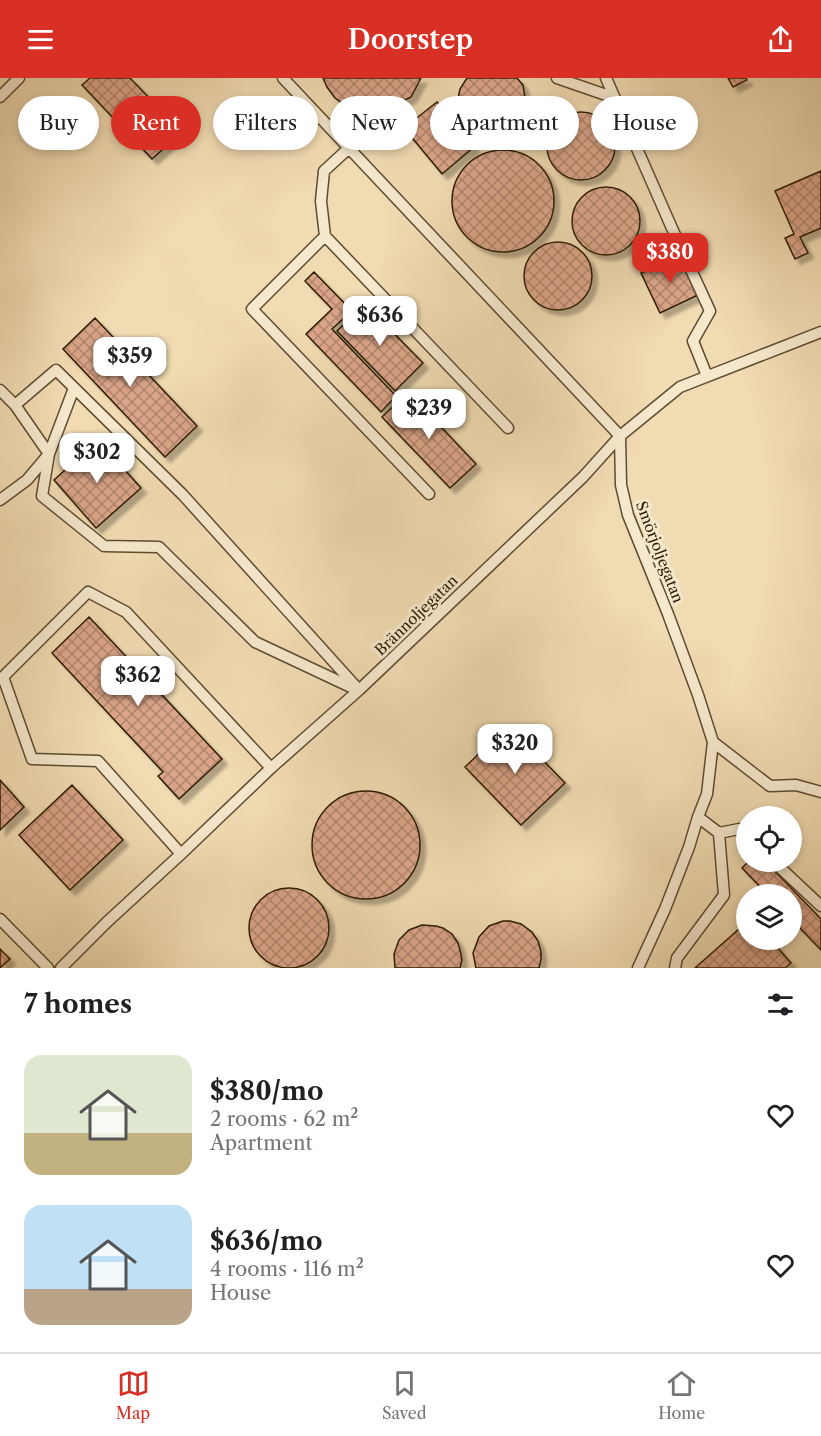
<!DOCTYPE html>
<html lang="en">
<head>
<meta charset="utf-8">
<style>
	:root { --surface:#fff; --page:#f2f2f2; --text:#202124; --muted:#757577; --line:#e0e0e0; --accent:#d93025 }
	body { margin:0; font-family:"Libre Caslon Text",serif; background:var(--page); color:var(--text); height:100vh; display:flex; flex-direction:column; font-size:22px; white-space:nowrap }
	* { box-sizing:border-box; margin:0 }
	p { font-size:20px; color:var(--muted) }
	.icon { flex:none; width:33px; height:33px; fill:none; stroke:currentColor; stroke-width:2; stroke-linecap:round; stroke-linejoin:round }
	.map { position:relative; height:890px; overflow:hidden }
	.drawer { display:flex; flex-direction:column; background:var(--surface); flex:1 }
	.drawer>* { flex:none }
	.banner { position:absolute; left:18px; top:18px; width:786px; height:54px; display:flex; gap:12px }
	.buttons { position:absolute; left:736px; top:728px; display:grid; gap:12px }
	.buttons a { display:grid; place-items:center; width:66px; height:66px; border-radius:50%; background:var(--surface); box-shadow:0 3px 9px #0003; font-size:30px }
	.price { position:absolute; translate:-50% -51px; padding:0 14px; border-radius:12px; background:#fff; color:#222; font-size:20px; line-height:39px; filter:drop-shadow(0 2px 3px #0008) }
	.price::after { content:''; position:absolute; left:50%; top:36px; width:18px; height:14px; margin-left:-9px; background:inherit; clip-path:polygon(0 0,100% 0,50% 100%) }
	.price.selected { background:var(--accent); color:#fff }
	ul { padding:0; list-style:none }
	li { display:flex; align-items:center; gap:18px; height:150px; padding:0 24px }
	li span { display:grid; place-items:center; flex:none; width:168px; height:120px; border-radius:18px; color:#555 }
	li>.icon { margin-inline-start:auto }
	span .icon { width:72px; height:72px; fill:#fffc; stroke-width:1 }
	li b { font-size:26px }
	h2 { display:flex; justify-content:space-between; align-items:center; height:72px; padding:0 24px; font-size:26px }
	.pill { padding:0 21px; border-radius:27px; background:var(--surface); box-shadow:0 3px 9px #0003; font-size:21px; line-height:54px }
	.pill.selected { background:var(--accent); color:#fff }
	header { display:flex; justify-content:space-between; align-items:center; height:78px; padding:0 24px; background:var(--accent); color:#fff; font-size:27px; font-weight:600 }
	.dock { display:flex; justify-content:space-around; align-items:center; height:84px; border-top:2px solid var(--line); background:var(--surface); font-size:16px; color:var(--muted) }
	.dock a { display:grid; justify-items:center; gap:3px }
	.dock .selected { color:var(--accent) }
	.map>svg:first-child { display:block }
	.building { fill:url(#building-cross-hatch); stroke:#2d1c05; stroke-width:1.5; filter:url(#shadow) }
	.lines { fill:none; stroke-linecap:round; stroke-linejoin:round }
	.lane-casing { stroke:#5e4c30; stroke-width:13 }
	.lane { stroke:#f6e8cd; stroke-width:10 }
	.labels { text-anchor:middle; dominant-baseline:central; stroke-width:6; stroke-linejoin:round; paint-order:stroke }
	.street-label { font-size:15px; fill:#2d1c05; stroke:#f6e8cd }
</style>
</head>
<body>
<header><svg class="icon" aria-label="menu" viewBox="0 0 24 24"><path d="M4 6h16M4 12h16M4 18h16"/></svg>Doorstep<svg class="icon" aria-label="share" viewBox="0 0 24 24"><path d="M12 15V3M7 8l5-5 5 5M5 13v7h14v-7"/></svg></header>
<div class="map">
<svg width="821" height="890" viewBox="0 0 821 890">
	<defs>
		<pattern id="building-cross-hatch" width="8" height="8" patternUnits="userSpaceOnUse" patternTransform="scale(1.5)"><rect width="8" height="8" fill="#daa488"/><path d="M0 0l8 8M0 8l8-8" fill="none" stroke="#b1856d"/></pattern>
		<filter id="shadow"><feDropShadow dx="5.5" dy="5.5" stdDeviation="1.5" flood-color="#0004"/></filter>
	</defs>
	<rect width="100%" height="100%" fill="#f1dbb2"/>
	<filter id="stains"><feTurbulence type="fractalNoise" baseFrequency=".00333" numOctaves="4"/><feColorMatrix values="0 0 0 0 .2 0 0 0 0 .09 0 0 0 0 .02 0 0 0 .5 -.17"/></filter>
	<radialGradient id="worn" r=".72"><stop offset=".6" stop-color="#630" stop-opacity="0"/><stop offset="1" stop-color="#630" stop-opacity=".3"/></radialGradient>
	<!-- building -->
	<path class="building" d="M90 0H130L182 54 152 81 82 7Z
		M323 0H421L411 19 381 34 360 33 348 29 335 20 327 9Z
		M467 0H517L523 7 526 26 521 39 511 50 496 55H483L468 46 460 33 458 21 460 11Z
		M728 0H746L747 2 733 9Z
		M437 24 474 69 442 96 404 50Z
		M547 68a34 34 0 1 1 68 0a34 34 0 1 1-68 0Z
		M452 123a51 51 0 1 1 102 0a51 51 0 1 1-102 0Z
		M821 93V150L800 159 808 175 795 181 785 160 794 156 775 113Z
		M572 143a34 34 0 1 1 68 0a34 34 0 1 1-68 0Z
		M524 198a34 34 0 1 1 68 0a34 34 0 1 1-68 0Z
		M680 177 698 217 660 235 641 195Z
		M314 194 352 233 332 251 396 318 381 334 306 256 332 231 305 203Z
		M365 226 423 285 395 313 337 253Z
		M95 240 197 348 165 379 63 271Z
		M408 314 476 386 450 410 382 339Z
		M98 362 141 410 96 450 54 402Z
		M89 539 222 681 179 721 158 698 163 694 52 575Z
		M509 647 565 705 521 747 465 689Z
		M0 702 24 729 0 752Z
		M72 707 123 762 70 812 19 757Z
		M312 767a54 54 0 1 1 108 0a54 54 0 1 1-108 0Z
		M749 783H765L821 841V872L792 842V816H767L742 790Z
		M249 850a40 40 0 1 1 80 0a40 40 0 1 1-80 0Z
		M503 843H510L521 846 532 854 538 863 541 874V881L539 890H476L473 875 479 859 489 848Z
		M747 844V861H770L791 885 785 890H695Z
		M422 847 436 848 443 850 452 856 458 865 460 872 462 882 460 890H395L394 876 399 862 409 852Z
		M0 871 10 881 0 890Z"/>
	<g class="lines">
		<!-- lane casing -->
		<g class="lane-casing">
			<path id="lane" d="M283 0 620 358 621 407 628 437 668 536 698 617 713 664 707 716 698 739 689 769 665 831 638 890
				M557 0 615 20
				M606 0 671 148 710 233 693 263 707 298
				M0 19 19 0
				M349 70 324 93 321 123 325 158 508 350
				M325 158 252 231 429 416
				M0 312 15 327 56 292 183 417 359 612
				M15 327 49 376 42 418 104 468 159 469 255 564 353 610
				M0 422 27 402 49 376 74 310
				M713 664 770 708 796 707 821 714
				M719 755 739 751 747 758
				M181 776 98 683 32 681 3 599 88 514 126 534 271 690
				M773 783 821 828
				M0 841 48 890
				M61 890 107 844 181 776 271 690 359 612 583 399 620 358 680 309 821 254
				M675 890 677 880 724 817 719 755 698 739"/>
		</g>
		<!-- lane -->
		<use href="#lane" class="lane"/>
	</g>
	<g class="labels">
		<!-- street labels -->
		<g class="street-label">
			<text transform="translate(660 474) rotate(69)">Smörjoljegatan</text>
			<text transform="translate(416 537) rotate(-44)">Brännoljegatan</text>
		</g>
	</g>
	<rect width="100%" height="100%" filter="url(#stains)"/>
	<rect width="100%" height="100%" fill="url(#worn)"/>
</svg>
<div class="buttons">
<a><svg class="icon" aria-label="locate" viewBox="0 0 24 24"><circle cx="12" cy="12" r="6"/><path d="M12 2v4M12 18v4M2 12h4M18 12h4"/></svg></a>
<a><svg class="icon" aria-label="layers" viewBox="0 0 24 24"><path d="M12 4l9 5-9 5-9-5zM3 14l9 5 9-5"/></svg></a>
</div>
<b class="price selected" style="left:670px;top:206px">$380</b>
<b class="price" style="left:380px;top:269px">$636</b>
<b class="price" style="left:130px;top:310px">$359</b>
<b class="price" style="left:429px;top:362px">$239</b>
<b class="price" style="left:97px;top:406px">$302</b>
<b class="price" style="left:138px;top:629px">$362</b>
<b class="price" style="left:515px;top:697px">$320</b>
<div class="banner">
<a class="pill">Buy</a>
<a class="pill selected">Rent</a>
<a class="pill">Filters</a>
<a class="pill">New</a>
<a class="pill">Apartment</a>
<a class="pill">House</a>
</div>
</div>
<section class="drawer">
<h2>7 homes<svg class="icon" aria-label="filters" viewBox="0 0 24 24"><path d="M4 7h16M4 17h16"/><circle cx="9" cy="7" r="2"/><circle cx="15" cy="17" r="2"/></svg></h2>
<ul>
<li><span style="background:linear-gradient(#dfe7d0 65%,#c2b280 0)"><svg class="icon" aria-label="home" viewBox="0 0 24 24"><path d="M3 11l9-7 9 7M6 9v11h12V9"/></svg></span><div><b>$380/mo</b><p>2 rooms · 62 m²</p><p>Apartment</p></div><svg class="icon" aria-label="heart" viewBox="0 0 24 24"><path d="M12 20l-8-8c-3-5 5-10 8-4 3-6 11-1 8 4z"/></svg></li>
<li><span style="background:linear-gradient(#bfe0f5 70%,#b9a48a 0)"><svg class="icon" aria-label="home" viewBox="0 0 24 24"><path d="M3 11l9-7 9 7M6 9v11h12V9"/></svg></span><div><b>$636/mo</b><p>4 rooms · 116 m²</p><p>House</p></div><svg class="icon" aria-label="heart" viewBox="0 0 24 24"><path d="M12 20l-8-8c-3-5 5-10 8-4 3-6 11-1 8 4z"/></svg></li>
</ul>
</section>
<nav class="dock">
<a class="selected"><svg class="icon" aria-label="map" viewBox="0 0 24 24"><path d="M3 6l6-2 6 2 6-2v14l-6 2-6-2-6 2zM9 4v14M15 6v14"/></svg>Map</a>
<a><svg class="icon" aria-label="saved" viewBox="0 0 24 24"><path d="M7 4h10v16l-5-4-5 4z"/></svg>Saved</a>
<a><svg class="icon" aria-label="home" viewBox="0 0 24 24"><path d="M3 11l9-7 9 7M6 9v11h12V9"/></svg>Home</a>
</nav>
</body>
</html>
